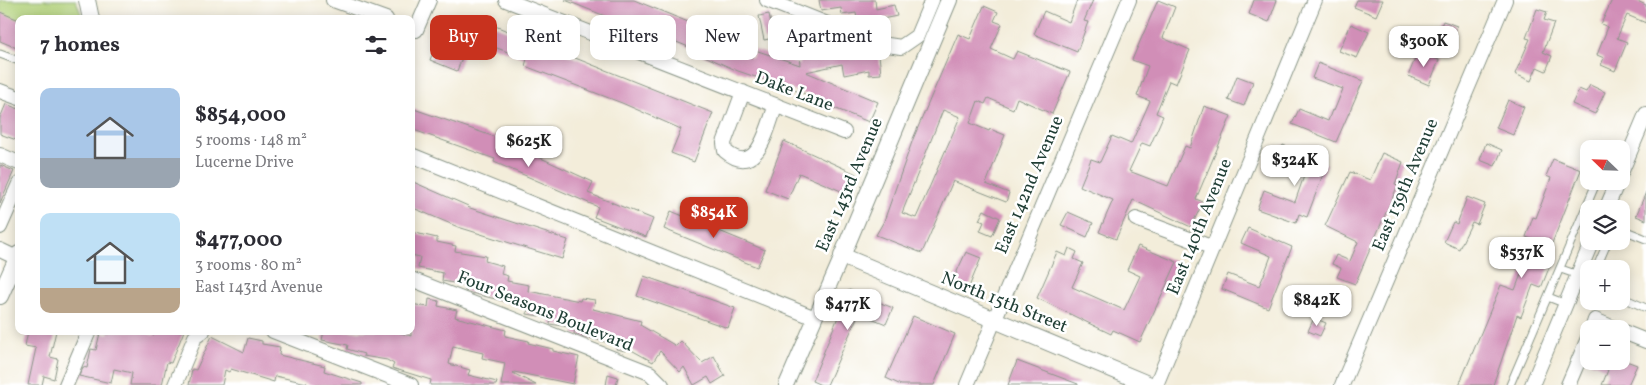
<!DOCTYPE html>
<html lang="en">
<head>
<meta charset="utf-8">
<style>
	:root { --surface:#fff; --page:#f7f7f7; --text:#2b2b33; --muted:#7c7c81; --accent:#c8321e }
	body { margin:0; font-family:Vollkorn,serif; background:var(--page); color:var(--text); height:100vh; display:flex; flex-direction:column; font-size:19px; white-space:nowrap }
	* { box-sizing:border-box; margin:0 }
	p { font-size:16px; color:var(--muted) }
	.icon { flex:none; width:28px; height:28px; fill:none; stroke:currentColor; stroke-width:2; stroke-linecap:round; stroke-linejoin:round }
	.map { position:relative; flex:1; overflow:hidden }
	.sheet { position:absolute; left:15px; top:15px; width:400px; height:320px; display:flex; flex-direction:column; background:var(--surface); border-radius:10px; box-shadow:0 2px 12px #0003 }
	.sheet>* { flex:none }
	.guide { position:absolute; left:430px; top:15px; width:475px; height:45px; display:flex; gap:10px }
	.needle { width:32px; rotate:293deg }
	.fabs { position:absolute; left:1580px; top:140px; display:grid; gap:10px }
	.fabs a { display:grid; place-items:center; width:50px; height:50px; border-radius:10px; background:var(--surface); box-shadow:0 2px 12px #0003; font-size:25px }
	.price { position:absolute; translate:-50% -42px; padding:0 11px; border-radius:10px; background:#fff; color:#222; font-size:16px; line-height:32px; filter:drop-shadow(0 1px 2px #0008) }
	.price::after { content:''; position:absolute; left:50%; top:30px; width:15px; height:11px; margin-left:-8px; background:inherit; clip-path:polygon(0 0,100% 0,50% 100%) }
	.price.current { background:var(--accent); color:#fff }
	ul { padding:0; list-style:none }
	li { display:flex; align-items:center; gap:15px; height:125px; padding:0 25px }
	li span { display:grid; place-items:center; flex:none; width:140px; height:100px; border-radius:10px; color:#555 }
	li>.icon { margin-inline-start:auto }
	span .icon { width:60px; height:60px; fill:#fffc; stroke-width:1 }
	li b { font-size:21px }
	h2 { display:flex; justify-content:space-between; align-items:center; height:60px; padding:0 25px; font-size:21px }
	.chip { padding:0 18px; border-radius:10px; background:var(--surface); box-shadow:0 2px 12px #0003; font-size:18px; line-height:45px }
	.chip.current { background:var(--accent); color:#fff }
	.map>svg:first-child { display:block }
	.green { fill:#b0d078; stroke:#688656 }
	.building { fill:#d18eb7; fill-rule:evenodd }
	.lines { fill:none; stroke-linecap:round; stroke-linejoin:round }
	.service-casing { stroke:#899587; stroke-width:9 }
	.minor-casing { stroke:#899587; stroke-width:16 }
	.tertiary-casing { stroke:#899587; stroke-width:18 }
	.service { stroke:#fff; stroke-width:7 }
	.minor { stroke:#fff; stroke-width:14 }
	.tertiary { stroke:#fff; stroke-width:16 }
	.labels { text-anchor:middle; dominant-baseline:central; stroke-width:5; stroke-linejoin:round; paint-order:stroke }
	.street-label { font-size:18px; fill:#1f3d34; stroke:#fff }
</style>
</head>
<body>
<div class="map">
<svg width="1646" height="385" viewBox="0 0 1646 385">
	<rect width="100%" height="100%" fill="#fff"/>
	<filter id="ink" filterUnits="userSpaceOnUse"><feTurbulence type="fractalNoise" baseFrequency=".02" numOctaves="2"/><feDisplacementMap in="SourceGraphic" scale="10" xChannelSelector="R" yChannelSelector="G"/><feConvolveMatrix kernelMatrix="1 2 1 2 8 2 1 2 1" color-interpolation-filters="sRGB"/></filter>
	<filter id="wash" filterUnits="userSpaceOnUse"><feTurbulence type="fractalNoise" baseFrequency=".0096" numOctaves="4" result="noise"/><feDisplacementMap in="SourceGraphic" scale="20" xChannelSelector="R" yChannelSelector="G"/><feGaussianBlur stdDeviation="1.12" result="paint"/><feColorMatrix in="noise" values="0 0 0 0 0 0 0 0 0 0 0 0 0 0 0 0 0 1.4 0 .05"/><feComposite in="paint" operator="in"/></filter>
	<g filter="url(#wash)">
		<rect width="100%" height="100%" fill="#f3edda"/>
		<!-- green -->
		<path class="green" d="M0 0H76L83 19H19V22L0 15Z"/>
		<g id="blocks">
			<!-- building -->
			<path class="building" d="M565 0H634L703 28 700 35 752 58 755 50 800 65 797 35 810 34 811 44 827 40 829 48 848 44 851 59 879 55 881 74 869 75V70L844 75 842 64 806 72 878 102 869 122 819 102 820 99 738 71 702 55 703 53 621 19 620 22Z
				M819 0H875L876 9 894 5 897 16 858 24 856 13 842 15 841 8 821 11Z
				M1077 0H1093L1084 21 1088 22 1077 52 1034 34 1044 11 1069 22Z
				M1158 0 1175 7 1163 38 1190 50 1176 84 1169 81 1156 113 1163 116 1150 146 1142 143 1129 171 1168 186 1185 146 1190 148 1204 106 1231 116 1196 199 1203 202 1191 227 1133 200 1116 239 1099 232 1113 200 1080 186 1091 159 1100 162 1112 136 1131 144 1150 101 1137 96 1148 66 1132 60Z
				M1254 0H1277L1269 22 1249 14Z
				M1357 0H1383L1376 16 1354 7Z
				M1612 0H1635L1646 5V23L1627 15 1617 38 1627 42 1615 71 1601 65 1604 58 1597 55 1608 27 1601 24Z
				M984 6 998 12 994 21 1002 24 991 49 1013 59 1017 51 1070 72 1052 114 1017 98 1013 109 988 98 985 104 978 101 970 123 989 131 990 129 1005 135 986 184 1009 193 1006 202 953 181 922 253 876 235 884 221 913 139 958 34 970 39ZM943 110 960 117 916 218 902 213Z
				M1537 9 1547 12 1544 20 1554 23 1543 52 1552 56 1546 71 1537 67 1531 81 1515 74 1530 39 1526 38Z
				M0 12 19 20V49L0 41Z
				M769 14 774 38 764 40 759 16Z
				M1443 21 1457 26 1451 41 1437 35Z
				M490 24 713 113 694 162 671 153 681 129 622 103 525 66 527 59 483 43Z
				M1351 24 1369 32 1357 58 1339 51Z
				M440 34 467 45 457 71 430 60Z
				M1418 52 1439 60 1429 85 1408 76Z
				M1318 63 1363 81 1336 142 1292 124 1299 109 1328 121 1332 110 1334 111 1343 89 1312 78Z
				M1237 76 1253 82 1244 106 1228 100Z
				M1590 85 1605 92 1595 114 1572 104 1579 89 1586 92Z
				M1508 100 1524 107 1513 135 1496 128Z
				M6 104 19 109V141L0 134V118Z
				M411 108 495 137 593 182 588 193 653 219 646 237 594 217 598 207 494 162 495 159 411 129Z
				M784 141 856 174 848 194 799 173 788 199 765 190Z
				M1486 143 1502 150 1495 166 1480 160Z
				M1283 145 1327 164 1307 217 1299 214 1296 223 1257 209 1264 190 1295 202 1305 173 1277 161Z
				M1382 153 1403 162 1395 184 1398 185 1355 284 1337 277 1341 268 1332 264 1336 255 1350 261 1358 242 1325 226 1350 172 1370 180Z
				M1553 159 1581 170 1545 261 1551 263 1541 288 1533 285 1521 317 1517 315 1493 385H1459L1501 285 1515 290 1534 240 1526 237 1533 217 1536 218 1551 178 1546 176Z
				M0 165 14 171 0 203Z
				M411 181 468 206 467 207 568 240 562 259 458 227 411 207Z
				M1646 192V220L1636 216Z
				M1467 197 1485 204 1477 224 1472 222 1459 249 1444 242 1453 222 1457 224Z
				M984 210 1000 218 992 236 980 231 984 222 979 220Z
				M671 211 765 250 757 267 664 229Z
				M1068 212 1093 223 1087 237 1061 225Z
				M1248 228 1292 247 1268 308 1222 289 1228 274 1259 286 1264 275 1271 256 1241 243Z
				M411 232 437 238V242L456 246 455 251 486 256 485 261 503 266 501 274 508 276 507 281 529 285 528 291 580 301 581 298 595 300 593 309 641 321 640 325 676 346 681 341 702 363 714 356 725 376 712 384 708 377 694 385 684 367 680 372 660 351 653 362 626 347V351L616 349 617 345 574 334 575 328 550 324 551 318 527 314 528 307 471 293 465 291 466 285 442 281 443 273 418 268 420 257 411 255Z
				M1138 246 1177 262 1140 342 1113 330 1111 334 1037 298 1057 252 1066 256 1069 248 1077 252 1074 259 1083 263 1072 287 1124 310 1140 276 1127 270Z
				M966 252 981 258 969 287 953 280Z
				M644 276 735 308 728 328 637 296Z
				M849 290 893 308 886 324 859 313 827 385H821L812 381Z
				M429 299 439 301 438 306 457 310 455 317 506 330 505 336 529 341 528 343 553 349V351L579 357 573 384 514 372 513 373 536 385H501L505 363 482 358 483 353 453 346 449 364 470 370 468 375 497 382 496 385H430L431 380 392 368 394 364 387 360 363 356 364 354 347 349 348 345 322 340 324 331H394L411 336V304L428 307Z
				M913 316 955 334 934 385H901L886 378Z
				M1314 318 1326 323 1320 336 1308 331Z
				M28 331H56L50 357 58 359 54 379 44 376 42 385H28L36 348 25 346Z
				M109 331H135L154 335 156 331H184L171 363 167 362 162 385H130L132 373 114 369 111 383 79 376 83 367 87 368 91 349 96 350 100 333 108 334Z
				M212 336 244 352 248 338 262 341V344L280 347 279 355 325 366 324 371 362 383V385H307V383L275 376 274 382 231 369 229 372 225 370 222 385H189L192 369 196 370Z
				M1621 359 1637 365 1628 385H1602L1608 370 1588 361H1621Z
				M1017 361 1078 384V385H1008Z
				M608 374 618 377 616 385H606Z"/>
		</g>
	</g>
	<g filter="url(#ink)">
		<use href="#blocks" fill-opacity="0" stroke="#899587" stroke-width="1"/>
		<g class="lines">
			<!-- service casing -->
			<g class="service-casing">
				<path id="service" d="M0 54 19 61
					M1601 181 1616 186
					M1621 229 1646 239
					M1561 269 1578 275
					M1596 269 1608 241
					M1548 297 1566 304
					M1621 297 1646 308
					M1510 385 1597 181"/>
			</g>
			<!-- minor casing -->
			<g class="minor-casing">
				<path id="minor" d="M333 0 386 19
					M506 0 844 132
					M767 0 875 43 901 47 917 36 932 0
					M411 28 416 30 429 0
					M0 91 19 98
					M743 92 724 143 725 151C758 179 767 128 776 105
					M0 155 19 163
					M411 155 815 318
					M1621 173 1646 114
					M1606 209 1618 181
					M1136 219 1211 247
					M0 227 19 184
					M0 250 17 258
					M411 279 650 373 662 385
					M1592 329 1595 320 1616 329
					M273 331 411 385
					M1621 331 1646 341
					M66 385 89 331
					M175 385 195 337 203 331
					M786 385 842 256
					M967 385 1129 0
					M1156 385 1315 0
					M1342 385 1505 0
					M1532 385 1592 241
					M1568 385 1589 336"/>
			</g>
			<!-- tertiary casing -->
			<g class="tertiary-casing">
				<path id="tertiary" d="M87 0 91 19
					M949 0 842 256 1150 385
					M0 296 19 254"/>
			</g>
			<!-- service -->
			<use href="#service" class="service"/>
			<!-- minor -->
			<use href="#minor" class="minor"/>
			<!-- tertiary -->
			<use href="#tertiary" class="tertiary"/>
		</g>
	</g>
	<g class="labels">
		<!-- street labels -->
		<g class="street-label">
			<text transform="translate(794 92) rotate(21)">Dake Lane</text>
			<text transform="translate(850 185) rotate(-67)">East 143rd Avenue</text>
			<text transform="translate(1030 185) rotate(-67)">East 142nd Avenue</text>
			<text transform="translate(1406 185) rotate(-67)">East 139th Avenue</text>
			<text transform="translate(1200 227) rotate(-68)">East 140th Avenue</text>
			<text transform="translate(1004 303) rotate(22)">North 15th Street</text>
			<text transform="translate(545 312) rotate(22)">Four Seasons Boulevard</text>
		</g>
	</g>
</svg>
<div class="fabs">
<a><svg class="needle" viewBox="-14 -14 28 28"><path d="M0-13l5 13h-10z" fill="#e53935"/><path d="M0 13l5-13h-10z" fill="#7c7c81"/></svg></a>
<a><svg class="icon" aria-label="layers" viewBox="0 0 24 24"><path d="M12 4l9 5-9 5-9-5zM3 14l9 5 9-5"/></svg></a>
<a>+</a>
<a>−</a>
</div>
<b class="price" style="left:1424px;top:68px">$300K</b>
<b class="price" style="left:529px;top:168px">$625K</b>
<b class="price" style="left:1295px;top:187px">$324K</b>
<b class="price current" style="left:714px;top:239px">$854K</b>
<b class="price" style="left:1522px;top:279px">$537K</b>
<b class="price" style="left:1317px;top:327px">$842K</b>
<b class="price" style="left:848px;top:331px">$477K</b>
<div class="guide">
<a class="chip current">Buy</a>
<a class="chip">Rent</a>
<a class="chip">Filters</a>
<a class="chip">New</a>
<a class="chip">Apartment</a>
</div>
<section class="sheet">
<h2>7 homes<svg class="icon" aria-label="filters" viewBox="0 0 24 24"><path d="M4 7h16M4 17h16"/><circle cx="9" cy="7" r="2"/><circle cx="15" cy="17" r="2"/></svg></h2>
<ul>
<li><span style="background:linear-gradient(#a9c7e8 70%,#9aa5b1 0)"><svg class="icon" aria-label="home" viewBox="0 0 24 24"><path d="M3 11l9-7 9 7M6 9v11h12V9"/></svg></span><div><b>$854,000</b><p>5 rooms · 148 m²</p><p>Lucerne Drive</p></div></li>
<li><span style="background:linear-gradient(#bfe0f5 75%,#b9a48a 0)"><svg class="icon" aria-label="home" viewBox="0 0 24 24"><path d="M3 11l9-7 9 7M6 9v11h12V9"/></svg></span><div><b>$477,000</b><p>3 rooms · 80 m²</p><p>East 143rd Avenue</p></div></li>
</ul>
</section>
</div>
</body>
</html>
